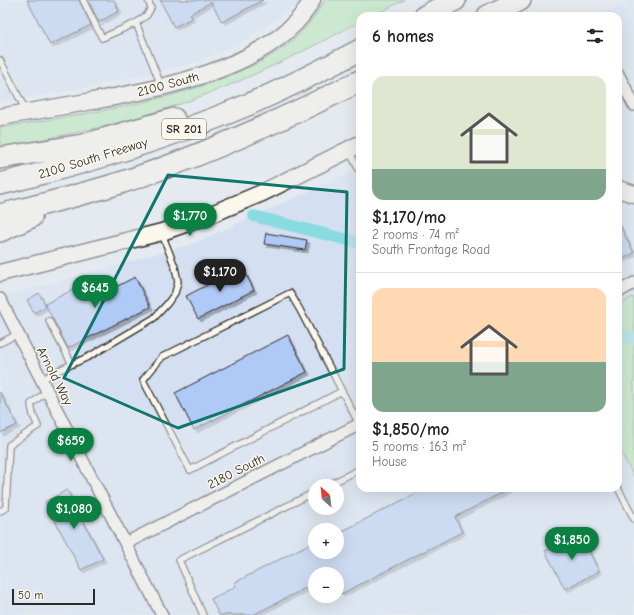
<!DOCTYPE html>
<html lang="en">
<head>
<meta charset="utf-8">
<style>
	:root { --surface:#fff; --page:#f2f2f2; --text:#202124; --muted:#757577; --line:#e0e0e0; --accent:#0b8043 }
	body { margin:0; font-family:"Comic Neue",sans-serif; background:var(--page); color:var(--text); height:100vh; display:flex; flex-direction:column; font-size:15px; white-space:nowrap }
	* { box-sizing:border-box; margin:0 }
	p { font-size:13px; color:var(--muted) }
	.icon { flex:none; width:22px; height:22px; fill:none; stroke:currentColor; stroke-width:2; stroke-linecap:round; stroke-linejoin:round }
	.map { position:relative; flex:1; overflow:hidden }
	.details { position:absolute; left:356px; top:12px; width:266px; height:480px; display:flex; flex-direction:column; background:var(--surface); border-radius:12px; box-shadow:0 4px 16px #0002 }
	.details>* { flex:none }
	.needle { width:26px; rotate:333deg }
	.fabs { position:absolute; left:308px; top:479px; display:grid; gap:8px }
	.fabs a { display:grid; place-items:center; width:36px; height:36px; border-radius:50%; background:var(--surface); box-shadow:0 4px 16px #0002; font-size:20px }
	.scale { position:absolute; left:12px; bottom:10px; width:83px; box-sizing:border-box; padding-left:4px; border:2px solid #2b2b2b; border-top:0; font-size:11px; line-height:14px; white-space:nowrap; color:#2b2b2b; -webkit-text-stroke:3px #fbf7ec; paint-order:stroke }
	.price { position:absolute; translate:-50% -34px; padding:0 9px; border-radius:14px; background:var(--accent); color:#fff; font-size:13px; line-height:26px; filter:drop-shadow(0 1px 2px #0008) }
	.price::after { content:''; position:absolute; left:50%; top:24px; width:12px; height:9px; margin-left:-6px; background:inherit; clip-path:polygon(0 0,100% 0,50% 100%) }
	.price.on { background:#222; color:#fff }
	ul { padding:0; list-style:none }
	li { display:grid; align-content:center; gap:8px; height:212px; padding:0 16px }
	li+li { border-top:1px solid var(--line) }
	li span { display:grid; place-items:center; height:124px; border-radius:12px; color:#555 }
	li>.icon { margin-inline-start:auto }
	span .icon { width:72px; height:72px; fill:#fffc; stroke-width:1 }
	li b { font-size:17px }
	h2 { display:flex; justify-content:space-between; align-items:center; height:48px; padding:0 16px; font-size:17px }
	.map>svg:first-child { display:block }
	.built { fill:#d4e0f1; fill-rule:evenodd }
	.green { fill:#b0e7ab; stroke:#6e896b }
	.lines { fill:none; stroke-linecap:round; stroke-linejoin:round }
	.canal { stroke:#89dbe0; stroke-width:12 }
	.building { fill:#b0caf7; stroke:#2b2b2b; filter:url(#shadow) }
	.lane-casing { stroke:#2b2b2b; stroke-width:8 }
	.street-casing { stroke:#2b2b2b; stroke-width:14 }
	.secondary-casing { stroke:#2b2b2b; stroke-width:19 }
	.highway-casing { stroke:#2b2b2b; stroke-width:24 }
	.lane { stroke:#fbf7ec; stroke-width:5.5 }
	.street { stroke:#fbf7ec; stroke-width:11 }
	.secondary { stroke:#fbf7ec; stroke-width:16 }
	.highway { stroke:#fbf7ec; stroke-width:21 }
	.marked { fill:none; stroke:#0f766e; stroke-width:3; stroke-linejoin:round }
	.labels { text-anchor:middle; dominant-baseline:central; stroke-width:3; stroke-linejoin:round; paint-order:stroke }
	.shield { fill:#fbf7ec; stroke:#696865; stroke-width:1 }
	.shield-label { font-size:12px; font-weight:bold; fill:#2b2b2b }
	.street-label { font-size:13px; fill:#2b2b2b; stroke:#fbf7ec }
</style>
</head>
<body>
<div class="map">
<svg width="634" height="615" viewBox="0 0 634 615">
	<defs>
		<filter id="shadow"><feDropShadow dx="3" dy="3" stdDeviation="0" flood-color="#0004"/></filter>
	</defs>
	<rect width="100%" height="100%" fill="#e4eaef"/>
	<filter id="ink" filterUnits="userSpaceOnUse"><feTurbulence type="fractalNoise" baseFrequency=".025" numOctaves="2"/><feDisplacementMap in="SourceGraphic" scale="8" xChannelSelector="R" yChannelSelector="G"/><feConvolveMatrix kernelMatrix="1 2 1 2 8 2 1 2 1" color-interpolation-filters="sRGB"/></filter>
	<g filter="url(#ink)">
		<!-- built -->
		<path class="built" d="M0 0H381L327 25 294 7 245 40 198 62 89 87 0 102Z
			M631 0H634V615H0V298L195 243 360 168V488H618V16H598ZM315 486H337V508H315ZM315 530H337V552H315ZM315 574H337V596H315Z"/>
		<!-- green -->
		<path class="green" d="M325 0H404L373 16H360V22C306 50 252 78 194 99 132 122 66 136 0 147V128C74 115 151 106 221 79 244 70 266 60 286 46 302 34 315 17 325 0Z
			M633 297 634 300V477L618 446V305Z"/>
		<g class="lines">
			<!-- canal -->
			<path class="canal" d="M254 216 360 243
				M618 333 634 339"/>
		</g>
		<!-- building -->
		<path class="building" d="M27 0H79L91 25 50 45Z
			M88 0H114L119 11 99 22Z
			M160 0H263L222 22 211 2 190 14 192 18 174 27Z
			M618 222 634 253 618 261Z
			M266 233 307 240 305 250 264 244Z
			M242 267 254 290 198 319 186 296Z
			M100 276 108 291 135 277 150 307 68 348 45 304Z
			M39 293 46 306 34 313 27 300Z
			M288 335 307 372 194 430 175 393Z
			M0 392 17 425 0 433Z
			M426 488H511L455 517 462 532 341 594 337 587V574H315V583L253 615H219L211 599 236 586 234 583 315 541V552H337V534Z
			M67 490 103 559 81 570 45 502Z
			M580 533 599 571 565 589 545 551Z"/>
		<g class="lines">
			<!-- lane casing -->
			<g class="lane-casing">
				<path id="lane" d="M83 0 102 38 136 23 161 85
					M136 23 147 15 151 8 148 0
					M0 60 26 111
					M618 94 626 89
					M349 151 360 172
					M49 321 72 364
					M0 343 18 334
					M42 380 55 372 90 356 154 318 167 304 175 293 178 282 175 267 162 234
					M342 391 190 470 143 380 162 357 290 293 300 310 359 424
					M327 486 360 469
					M618 488 634 519
					M0 511 6 508 9 445 38 426 33 415 31 404 47 391
					M203 615 179 560 315 492"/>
			</g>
			<!-- street casing -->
			<g class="street-casing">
				<path id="street" d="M618 74 634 105
					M618 292 634 283
					M0 299 162 615
					M126 543 360 424"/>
			</g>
			<!-- secondary casing -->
			<g class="secondary-casing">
				<path id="secondary" d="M0 117C29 112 58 107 87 102 156 90 276 68 312 0
					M618 189 634 194
					M0 273 162 232 207 216 262 193 360 144"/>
			</g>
			<!-- highway casing -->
			<g class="highway-casing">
				<path id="highway" d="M425 16 455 0
					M488 16 520 0
					M0 158 83 145 174 119
					M0 184C83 164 166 139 245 106 285 89 322 70 360 50
					M0 215C40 205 81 195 120 183 203 156 282 120 360 81
					M0 231 31 217"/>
			</g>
			<!-- lane -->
			<use href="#lane" class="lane"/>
			<!-- street -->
			<use href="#street" class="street"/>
			<!-- secondary -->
			<use href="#secondary" class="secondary"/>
			<!-- highway -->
			<use href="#highway" class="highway"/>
		</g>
	</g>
	<!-- marked area -->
	<path d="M0 0H634V615H0ZM168 175 347 192 344 369 178 428 64 378Z" fill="#e4eaef" fill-opacity=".55" fill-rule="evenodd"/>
	<path class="marked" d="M168 175 347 192 344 369 178 428 64 378Z"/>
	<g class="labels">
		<!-- shield labels -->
		<rect class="shield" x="162" y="119" width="44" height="20" rx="3"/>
		<g class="shield-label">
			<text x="184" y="129">SR 201</text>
		</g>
		<!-- street labels -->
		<g class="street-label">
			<text transform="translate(168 84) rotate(-15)">2100 South</text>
			<text transform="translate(93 158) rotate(-17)">2100 South Freeway</text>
			<text transform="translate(55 376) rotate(63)">Arnold Way</text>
			<text transform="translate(236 471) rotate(-27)">2180 South</text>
		</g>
	</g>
</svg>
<div class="fabs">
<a><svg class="needle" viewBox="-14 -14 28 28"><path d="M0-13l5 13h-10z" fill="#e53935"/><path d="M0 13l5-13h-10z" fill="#757577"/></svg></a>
<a>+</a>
<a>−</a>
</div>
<div class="scale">50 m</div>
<b class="price" style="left:190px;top:237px">$1,770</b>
<b class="price on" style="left:220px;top:293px">$1,170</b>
<b class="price" style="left:95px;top:309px">$645</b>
<b class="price" style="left:71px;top:462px">$659</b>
<b class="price" style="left:74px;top:530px">$1,080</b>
<b class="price" style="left:572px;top:561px">$1,850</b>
<section class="details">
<h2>6 homes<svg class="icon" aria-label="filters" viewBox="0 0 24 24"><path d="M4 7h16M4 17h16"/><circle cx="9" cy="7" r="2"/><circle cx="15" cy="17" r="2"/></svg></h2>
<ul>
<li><span style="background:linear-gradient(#dfe7d0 75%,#7fa58c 0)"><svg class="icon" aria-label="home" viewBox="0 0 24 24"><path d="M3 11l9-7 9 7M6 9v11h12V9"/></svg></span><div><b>$1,170/mo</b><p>2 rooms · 74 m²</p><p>South Frontage Road</p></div></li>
<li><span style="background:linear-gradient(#ffd9b3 60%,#7fa58c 0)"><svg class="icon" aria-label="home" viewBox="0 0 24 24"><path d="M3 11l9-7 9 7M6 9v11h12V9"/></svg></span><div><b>$1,850/mo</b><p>5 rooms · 163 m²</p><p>House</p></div></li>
</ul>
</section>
</div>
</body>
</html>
